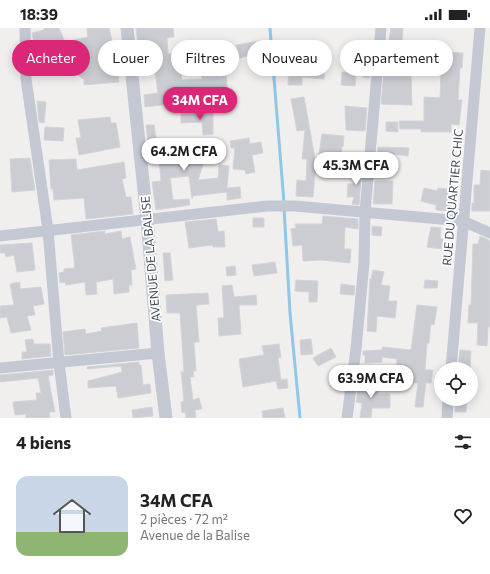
<!DOCTYPE html>
<html lang="fr">
<head>
<meta charset="utf-8">
<style>
	:root { --surface:#fff; --page:#f2f2f2; --text:#222; --muted:#767676; --line:#e0e0e0; --accent:#db2777 }
	body { margin:0; font-family:Commissioner,sans-serif; background:var(--page); color:var(--text); height:100vh; display:flex; flex-direction:column; font-size:15px; white-space:nowrap }
	* { box-sizing:border-box; margin:0 }
	p { font-size:13px; color:var(--muted) }
	.icon { flex:none; width:22px; height:22px; fill:none; stroke:currentColor; stroke-width:2; stroke-linecap:round; stroke-linejoin:round }
	.map { position:relative; height:390px; overflow:hidden }
	.drawer { display:flex; flex-direction:column; background:var(--surface); flex:1 }
	.drawer>* { flex:none }
	.top-card { position:absolute; left:12px; top:12px; width:466px; height:36px; display:flex; gap:8px }
	.tools { position:absolute; left:434px; top:334px; display:grid; gap:8px }
	.tools a { display:grid; place-items:center; width:44px; height:44px; border-radius:50%; background:var(--surface); box-shadow:0 2px 10px #0003; font-size:20px }
	.price { position:absolute; translate:-50% -34px; padding:0 9px; border-radius:14px; background:#fff; color:#222; font-size:13px; line-height:26px; filter:drop-shadow(0 1px 2px #0008) }
	.price::after { content:''; position:absolute; left:50%; top:24px; width:12px; height:9px; margin-left:-6px; background:inherit; clip-path:polygon(0 0,100% 0,50% 100%) }
	.price.active { background:var(--accent); color:#fff }
	ul { padding:0; list-style:none }
	li { display:flex; align-items:center; gap:12px; height:100px; padding:0 16px }
	li+li { border-top:1px solid var(--line) }
	li span { display:grid; place-items:center; flex:none; width:112px; height:80px; border-radius:12px; color:#555 }
	li>.icon { margin-inline-start:auto }
	span .icon { width:48px; height:48px; fill:#fffc; stroke-width:1 }
	li b { font-size:17px }
	h2 { display:flex; justify-content:space-between; align-items:center; height:48px; padding:0 16px; font-size:17px }
	.pill { padding:0 14px; border-radius:18px; background:var(--surface); box-shadow:0 2px 10px #0003; font-size:14px; line-height:36px }
	.pill.active { background:var(--accent); color:#fff }
	.status { display:flex; justify-content:space-between; align-items:center; height:28px; padding:0 20px; background:var(--surface); direction:ltr }
	.status svg { height:11px; fill:currentColor }
	.map>svg:first-child { display:block }
	.lines { fill:none; stroke-linecap:round; stroke-linejoin:round }
	.stream { stroke:#8ec7e8; stroke-width:3 }
	.building { fill:#cbcdd3; stroke:#d3d4da }
	.minor { stroke:#c3c8d3; stroke-width:11 }
	.tertiary { stroke:#c3c8d3; stroke-width:13 }
	.labels { text-anchor:middle; dominant-baseline:central; stroke-width:3.5; stroke-linejoin:round; paint-order:stroke }
	.street-label { font-size:12px; fill:#474f5b; stroke:#fff }
</style>
</head>
<body>
<div class="status"><b>18:39</b><svg viewBox="0 0 49 12"><path d="M0 12V9h3v3zM5 12V6h3v6zM10 12V3h3v9zM15 12V0h3v12zM26 1h20v11H26zM47 4h2v5h-2z"/></svg></div>
<div class="map">
<svg width="490" height="390" viewBox="0 0 490 390">
	<rect width="100%" height="100%" fill="#f1efee"/>
	<g class="lines">
		<!-- stream -->
		<path class="stream" d="M270 0 284 175
			M284 180 290 285 300 390"/>
	</g>
	<!-- building -->
	<path class="building" d="M44 0H59L65 14 88 9 87 0H109L115 25 119 54 84 57V51L63 37 64 42H40L38 23 36 24 32 5 44 2Z
		M136 0H173L174 9 167 10 168 26 179 25 182 52 202 51 201 47 226 45 227 60 211 61V63L178 66 179 75 145 79 144 67 158 65 155 43H141Z
		M391 0H403L402 13 389 12Z
		M259 13 260 31 250 32V27L240 30 236 17Z
		M426 18 442 19V24L463 25 462 40H460L458 72H462L459 97 451 96V104H421V101H400L399 93H424V69L440 70 441 43 425 42Z
		M364 20 372 21 369 50 363 49V42L360 41 361 34H364Z
		M289 37 325 39 324 51 302 49V57H288Z
		M342 44 356 45 355 58 341 57Z
		M384 44 411 47 412 77 381 76Z
		M304 69 316 136 313 169 296 168 297 152 306 153 307 131H302L305 102 297 103 291 71Z
		M37 73 46 74 44 95 39 94Z
		M345 78 367 80 365 103 346 102Z
		M213 85V106L203 107 202 94 181 95V86Z
		M110 89 111 95H116L120 119 79 127 76 110H81L78 92Z
		M386 94H398V104L386 103Z
		M146 97H154L157 116 185 111V114L195 113 196 131 204 134 198 152 218 150 219 137 229 138 227 160 240 159 241 170 227 172V164L193 168 192 171 189 148 170 150 173 172 189 171 190 177 156 182 152 154 161 153 159 131 150 132Z
		M45 99 64 100 63 113 44 112Z
		M322 106 344 108 343 119 341 118 342 127 326 128V134L318 133Z
		M249 110 250 116 261 114 263 125 252 127 255 144 246 146 245 142 233 141 235 120H231L230 113Z
		M378 119 409 120 408 128 393 126V132H377Z
		M30 130 35 162 12 164 10 131Z
		M76 131 77 142 124 134 126 150 122 151 126 169H131L133 186 86 191 84 170 54 172 53 161H51L49 132Z
		M356 136H362L359 177 352 176 354 169H347L348 156H354Z
		M481 142 490 143V183H472V175H474V157H480Z
		M375 153H393L392 176H373Z
		M424 160 437 163 438 160 450 161 448 183 436 182V177L421 173Z
		M323 188 358 191V201L345 199 344 221H351L350 235 322 232 303 233 302 217 293 218 291 201 296 200 295 196H322Z
		M253 190H264V199H253Z
		M216 191 218 204 224 203 225 219H213V217L189 220 185 194Z
		M372 198 382 199 381 208 372 207Z
		M431 199 441 200 440 210 443 211 442 221 427 219Z
		M105 203V206L121 203 122 211 130 209 136 241 131 242 132 257H129V264L114 266 113 251 96 254 97 266 86 267 85 254 66 257 65 254 60 255 59 245 64 244V241L75 240 71 207Z
		M480 208 489 212 490 217V299H488L487 318 477 317 478 295H468L469 277H471L473 216H478Z
		M32 215 35 242 17 244 14 227 6 229 5 225H0V217Z
		M163 225H170L173 252 165 253Z
		M275 234 277 245 254 248 252 237Z
		M235 238 236 247 227 248 226 239Z
		M373 242 384 244 381 257 390 258 388 273H397L395 290 377 288 376 304 367 303 370 251H371Z
		M296 252 318 253 317 274H309V264L295 263Z
		M425 252 438 253 437 260H424Z
		M20 254V261L41 259 44 276 33 278 35 287 27 288 31 302 11 305 7 289 0 290V278L14 277 10 256Z
		M341 256 355 258 354 267 340 266Z
		M232 257 234 269 256 267 257 277H239L241 306 219 308 218 290H224L222 258Z
		M208 265 209 276 196 277 199 314H194L196 343H193L194 349H190L193 372 199 370 202 381 195 382 196 390H186L185 384 182 385 181 374 184 373 181 344H184L180 285H167L166 267Z
		M417 277 437 279 434 297 431 296 429 315H427L425 342H433L431 355H426L423 379H415L418 355 395 353 397 331 382 329V334L365 335V327H363V323L382 322 383 319 411 322Z
		M137 295 139 320 65 327 63 304 85 301 86 306 102 303 101 300Z
		M33 311 34 316H50L51 328 22 331V324H27L25 312Z
		M311 311 313 326 301 327 300 312Z
		M279 316 281 329 278 330 281 352 287 351 288 360 278 361 276 353 243 359 239 331 264 327 262 318Z
		M331 320 336 329 318 338 313 330Z
		M460 322 471 323 470 341H458Z
		M139 334V337H141L143 357 150 356 151 365 118 370 116 358 88 360V353L122 344 121 338 87 341V339Z
		M53 342V347L48 348 55 384H49L50 390H26V386L15 387 13 374 37 372 36 365H41L38 350 0 354V347Z
		M359 354 379 356 378 366H390V380H372L371 390H360L362 375 356 374Z
		M455 371H467L466 384H455Z
		M152 379 153 388 133 390 132 382Z
		M283 380 285 390H263L262 383Z"/>
	<g class="lines">
		<!-- minor -->
		<path class="minor" d="M25 0 26 51 48 202 59 335 66 390
			M0 208 267 178H295L463 193 490 205
			M0 340 158 325
			M451 341 480 0
			M347 390 356 321 364 235 365 184 381 0
			M447 390 448 371"/>
		<!-- tertiary -->
		<path class="tertiary" d="M127 0 147 191 158 325 166 390"/>
	</g>
	<g class="labels">
		<!-- street labels -->
		<g class="street-label">
			<text transform="translate(452 169) rotate(-85)">RUE DU QUARTIER CHIC</text>
			<text transform="translate(150 231) rotate(-95)">AVENUE DE LA BALISE</text>
		</g>
	</g>
</svg>
<div class="tools">
<a><svg class="icon" aria-label="locate" viewBox="0 0 24 24"><circle cx="12" cy="12" r="6"/><path d="M12 2v4M12 18v4M2 12h4M18 12h4"/></svg></a>
</div>
<b class="price active" style="left:200px;top:93px">34M CFA</b>
<b class="price" style="left:184px;top:144px">64.2M CFA</b>
<b class="price" style="left:356px;top:158px">45.3M CFA</b>
<b class="price" style="left:371px;top:371px">63.9M CFA</b>
<div class="top-card">
<a class="pill active">Acheter</a>
<a class="pill">Louer</a>
<a class="pill">Filtres</a>
<a class="pill">Nouveau</a>
<a class="pill">Appartement</a>
</div>
</div>
<section class="drawer">
<h2>4 biens<svg class="icon" aria-label="filters" viewBox="0 0 24 24"><path d="M4 7h16M4 17h16"/><circle cx="9" cy="7" r="2"/><circle cx="15" cy="17" r="2"/></svg></h2>
<ul>
<li><span style="background:linear-gradient(#c9d6e8 70%,#8fb573 0)"><svg class="icon" aria-label="home" viewBox="0 0 24 24"><path d="M3 11l9-7 9 7M6 9v11h12V9"/></svg></span><div><b>34M CFA</b><p>2 pièces · 72 m²</p><p>Avenue de la Balise</p></div><svg class="icon" aria-label="heart" viewBox="0 0 24 24"><path d="M12 20l-8-8c-3-5 5-10 8-4 3-6 11-1 8 4z"/></svg></li>
</ul>
</section>
</body>
</html>
